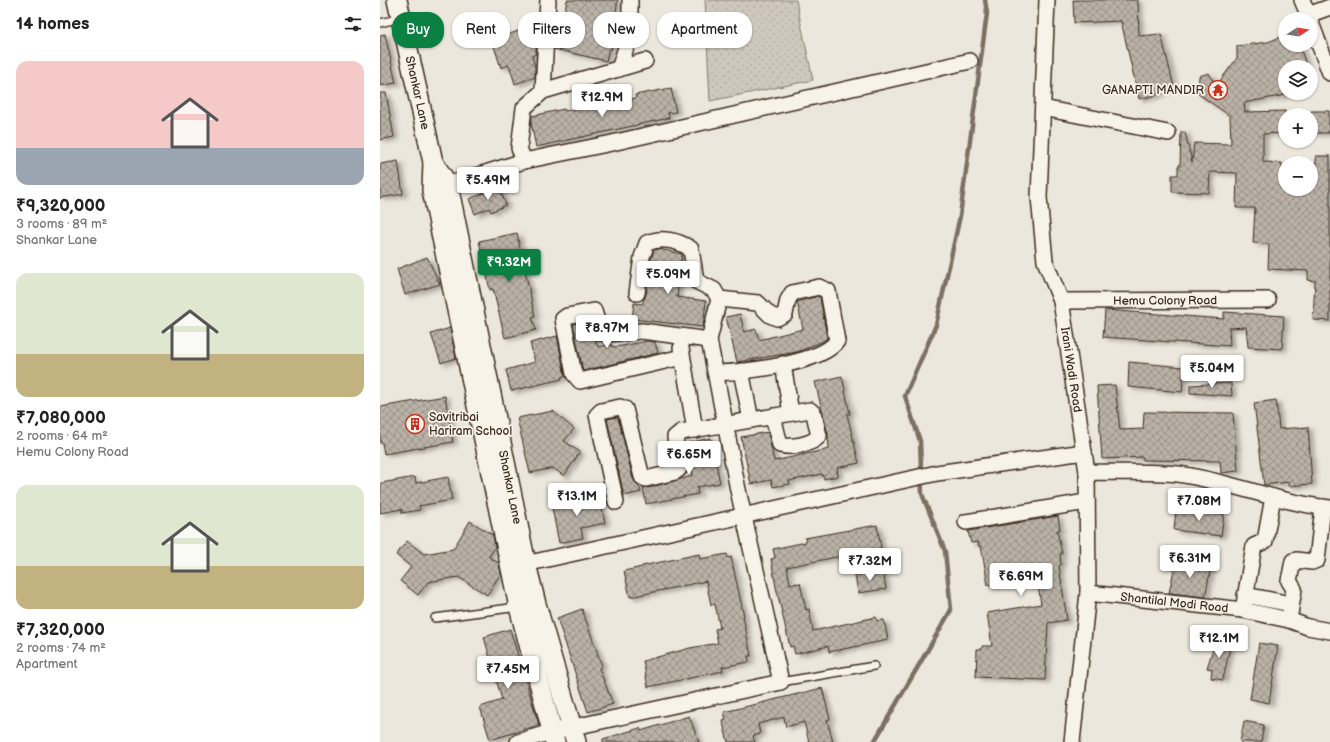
<!DOCTYPE html>
<html lang="en">
<head>
<meta charset="utf-8">
<style>
	:root { --surface:#fff; --page:#f2f2f2; --text:#222; --muted:#767676; --accent:#0b8043 }
	body { margin:0; font-family:"Balsamiq Sans",sans-serif; background:var(--page); color:var(--text); height:100vh; display:flex; flex-direction:column; font-size:15px; white-space:nowrap }
	* { box-sizing:border-box; margin:0 }
	p { font-size:13px; color:var(--muted) }
	.icon { flex:none; width:22px; height:22px; fill:none; stroke:currentColor; stroke-width:2; stroke-linecap:round; stroke-linejoin:round }
	.map { position:relative; flex:1; overflow:hidden }
	.details { display:flex; flex-direction:column; background:var(--surface); width:380px }
	.details>* { flex:none }
	.top-card { position:absolute; left:12px; top:12px; width:380px; height:36px; display:flex; gap:8px }
	.needle { width:26px; rotate:78deg }
	.controls { position:absolute; left:898px; top:12px; display:grid; gap:8px }
	.controls a { display:grid; place-items:center; width:40px; height:40px; border-radius:50%; background:var(--surface); box-shadow:0 1px 3px #0004; font-size:20px }
	.price { position:absolute; translate:-50% -34px; padding:0 9px; border-radius:4px; background:#fff; color:#222; font-size:13px; line-height:26px; filter:drop-shadow(0 1px 2px #0008) }
	.price::after { content:''; position:absolute; left:50%; top:24px; width:12px; height:9px; margin-left:-6px; background:inherit; clip-path:polygon(0 0,100% 0,50% 100%) }
	.price.active { background:var(--accent); color:#fff }
	ul { padding:0; list-style:none }
	li { display:grid; align-content:center; gap:8px; height:212px; padding:0 16px }
	li span { display:grid; place-items:center; height:124px; border-radius:12px; color:#555 }
	li>.icon { margin-inline-start:auto }
	span .icon { width:72px; height:72px; fill:#fffc; stroke-width:1 }
	li b { font-size:17px }
	h2 { display:flex; justify-content:space-between; align-items:center; height:48px; padding:0 16px; font-size:17px }
	.chip { padding:0 14px; border-radius:16px; background:var(--surface); box-shadow:0 1px 3px #0004; font-size:14px; line-height:36px }
	.chip.active { background:var(--accent); color:#fff }
	main { display:flex; flex:1; min-height:0 }
	.map>svg:first-child { display:block }
	.grass { fill:url(#grass-dots); stroke:#84796d }
	.lines { fill:none; stroke-linecap:round; stroke-linejoin:round }
	.stream { stroke:#7c7064; stroke-width:4.5 }
	.building { fill:url(#building-cross-hatch); stroke:#3b2a1e; filter:url(#shadow) }
	.service-casing { stroke:#3b2a1e; stroke-width:10 }
	.minor-casing { stroke:#3b2a1e; stroke-width:18 }
	.tertiary-casing { stroke:#3b2a1e; stroke-width:22 }
	.service { stroke:#f7f3e8; stroke-width:7 }
	.minor { stroke:#f7f3e8; stroke-width:15 }
	.tertiary { stroke:#f7f3e8; stroke-width:19 }
	.labels { text-anchor:middle; dominant-baseline:central; stroke-width:3.5; stroke-linejoin:round; paint-order:stroke }
	.poi-label { font-size:12px; fill:#3b2a1e; stroke:#f7f3e8; text-anchor:end }
	.street-label { font-size:12px; fill:#3b2a1e; stroke:#f7f3e8 }
</style>
</head>
<body>
<main>
<section class="details">
<h2>14 homes<svg class="icon" aria-label="filters" viewBox="0 0 24 24"><path d="M4 7h16M4 17h16"/><circle cx="9" cy="7" r="2"/><circle cx="15" cy="17" r="2"/></svg></h2>
<ul>
<li><span style="background:linear-gradient(#f6c9c9 70%,#9aa5b1 0)"><svg class="icon" aria-label="home" viewBox="0 0 24 24"><path d="M3 11l9-7 9 7M6 9v11h12V9"/></svg></span><div><b>₹9,320,000</b><p>3 rooms · 89 m²</p><p>Shankar Lane</p></div></li>
<li><span style="background:linear-gradient(#dfe7d0 65%,#c2b280 0)"><svg class="icon" aria-label="home" viewBox="0 0 24 24"><path d="M3 11l9-7 9 7M6 9v11h12V9"/></svg></span><div><b>₹7,080,000</b><p>2 rooms · 64 m²</p><p>Hemu Colony Road</p></div></li>
<li><span style="background:linear-gradient(#dfe7d0 65%,#c2b280 0)"><svg class="icon" aria-label="home" viewBox="0 0 24 24"><path d="M3 11l9-7 9 7M6 9v11h12V9"/></svg></span><div><b>₹7,320,000</b><p>2 rooms · 74 m²</p><p>Apartment</p></div></li>
</ul>
</section>
<div class="map">
<svg width="950" height="742" viewBox="0 0 950 742">
	<defs>
		<pattern id="grass-dots" width="8" height="8" patternUnits="userSpaceOnUse"><rect width="8" height="8" fill="#cec8bc"/><path d="M2 2h.1M6 6h.1" fill="none" stroke="#b2aca1" stroke-width="1.8" stroke-linecap="round"/></pattern>
		<pattern id="building-cross-hatch" width="8" height="8" patternUnits="userSpaceOnUse"><rect width="8" height="8" fill="#bab2a7"/><path d="M0 0l8 8M0 8l8-8" fill="none" stroke="#989187"/></pattern>
		<filter id="shadow"><feDropShadow dx="4.5" dy="2.5" stdDeviation="2" flood-color="#0004"/></filter>
	</defs>
	<rect width="100%" height="100%" fill="#ece7dc"/>
	<filter id="ink" filterUnits="userSpaceOnUse"><feTurbulence type="fractalNoise" baseFrequency=".025" numOctaves="2"/><feDisplacementMap in="SourceGraphic" scale="8" xChannelSelector="R" yChannelSelector="G"/><feConvolveMatrix kernelMatrix="1 2 1 2 8 2 1 2 1" color-interpolation-filters="sRGB"/></filter>
	<g filter="url(#ink)">
		<!-- grass -->
		<path class="grass" d="M325 0H416L433 80 330 101Z"/>
		<g class="lines">
			<!-- stream -->
			<path class="stream" d="M494 742 571 610 565 551 542 494 540 441 525 396 556 325 580 216 607 13 605 0"/>
		</g>
		<!-- building -->
		<path class="building" d="M187 0H238L231 38H233L231 50 229 49 226 61 174 49 176 19 183 21Z
			M693 0H758L759 36 781 34 794 87 782 90V92L777 93V95L759 99 741 21 694 23Z
			M150 27 156 46V54L152 56 155 67V77L135 84 129 65 121 68 112 40Z
			M5 34 16 83 0 86V35Z
			M905 35V45H919L927 67H905V95L864 103 865 112 905 111V133L883 134V162L902 163 901 188 931 189V164H936V156H950V321L933 320 935 281 928 280V271L888 269 889 244 873 243 875 208H856L857 173 830 172 829 193 792 192V175H798V166H800L801 132H805L812 162 814 143 851 144 850 116 818 94 819 76 829 73 836 86 857 58V46L888 42Z
			M291 88 296 112 288 113 289 118 156 147 151 123 152 116 184 109 185 111 211 106 210 104 227 100 228 104 256 98 255 95Z
			M0 93H6L14 137 0 140Z
			M931 111H949V133H931Z
			M18 161 23 194 0 198V164Z
			M119 187 126 205 111 212 109 208 95 214 89 199Z
			M137 233 142 259 152 257 154 269 145 271 155 316 152 317 156 330 125 338 113 289 110 290 99 241Z
			M279 249 302 254 297 297 326 301 323 327 252 319 254 303 262 304 266 295 271 259 274 250Z
			M47 257 60 284 25 295 17 269Z
			M438 296 440 297 447 338 443 341 417 352 357 362 346 317 360 314 364 332 376 329 379 340 423 329 417 302Z
			M725 310 844 319V312L904 316 902 349 868 347 866 327 849 328 850 346 723 337Z
			M208 321 218 347 232 344V347L242 346 267 341 275 342 278 353 203 371 193 324Z
			M70 328 76 358 61 363 51 334Z
			M177 336 185 376 181 377 182 379 131 391 126 370 155 362 150 343Z
			M749 362 804 367 802 392 748 387Z
			M462 376 470 414H467L479 463 457 468 458 476 444 479 442 474 409 481 410 484 393 487 391 480 371 484 361 437 388 432 394 461 449 449 448 434 435 382Z
			M851 383 852 396 810 393V385Z
			M735 385 740 430 763 429 764 412 853 413 858 471 841 473 840 461 763 460V457L722 459 717 386Z
			M65 396 73 442 4 454 2 443H0V407Z
			M896 400 899 429 928 427 932 484 909 486V482L884 485 874 403Z
			M173 411 194 429 184 441 200 452 184 476 173 468 150 473 137 418Z
			M238 417 253 479 259 486 261 492 244 496 227 419Z
			M331 438 340 483 317 487 318 494 266 504 263 487 268 488 312 476 306 443Z
			M35 477 36 483 68 477 72 500 39 506 40 510 22 513V509L0 513 1 483Z
			M219 494 225 523 201 528 203 538 179 543 171 503Z
			M796 508 844 514 841 536 794 530Z
			M678 516 680 530H677L682 554H680L681 565 679 566 687 620 668 623 665 680 596 677 597 649H602V646H612L607 613 661 604 656 573 624 578 625 582 608 585 601 546 599 547 598 542 591 543 588 531Z
			M90 521 113 535 115 547 109 557 119 563 121 573 107 595 78 577 48 582 38 595 20 581 31 567 16 555 27 541 44 554 73 549Z
			M497 525 501 548 407 567 410 584 420 583 426 610 429 609 433 631 496 617 497 621 504 620 508 640 449 652 448 646 415 654 413 646 410 647 396 587 391 559 395 558 393 549 426 542 425 538Z
			M319 554 320 559 347 554 348 558 351 557 364 616H363L371 656H368L369 662 342 667 343 671 268 687 263 661 310 648 338 643 335 629 340 628 335 604 331 605 326 581 250 597 244 571 262 567V566Z
			M796 560 831 567 825 597 789 593Z
			M503 571 506 589 478 593 475 575Z
			M202 609 222 666 219 668 233 704 208 712 177 618Z
			M130 629 159 725 110 740 100 707 122 700 104 637Z
			M836 639 851 642 843 680 831 678 832 669 827 668Z
			M879 643 898 646 889 703 870 699Z
			M442 688 450 719 447 720 453 742H429L424 722 406 727 404 717 378 724 380 734 373 736 375 742H348L344 727 343 721 346 720 344 712Z
			M309 716 319 742H223V739L260 728 261 731Z
			M864 721 884 725 881 742H860Z"/>
		<g class="lines">
			<!-- service casing -->
			<g class="service-casing">
				<path id="service" d="M0 23 21 18
					M55 618 138 607
					M401 682 494 666"/>
			</g>
			<!-- minor casing -->
			<g class="minor-casing">
				<g id="minor">
					<path id="s1" d="M667 0 659 197 665 261 681 301 707 472 708 593 692 742"/>
					<path d="M922 0 930 19"/>
					<path d="M928 15 950 7"/>
					<path d="M931 23 950 73"/>
					<path d="M239 69 250 35V0"/>
					<path d="M163 91 168 0"/>
					<path d="M663 108 788 133"/>
					<path d="M144 161 139 148 144 108 163 91 265 61"/>
					<path d="M57 188 144 161 232 143 590 61"/>
					<path id="s2" d="M681 301 888 300"/>
					<path d="M301 348 315 430"/>
					<path d="M302 357 200 381 194 374 183 319 187 316 214 311 221 333 226 334 262 331 329 340"/>
					<path d="M403 364 411 413"/>
					<path d="M361 371 371 420"/>
					<path d="M336 373C364 372 441 364 457 341L448 291 439 287 412 293 408 300 405 314 397 318 390 315 378 303 339 299"/>
					<path d="M707 472C737 473 769 471 798 474 850 481 898 503 950 508"/>
					<path d="M236 502 217 415 221 411 240 407 245 409 262 477 266 479 295 472 299 469 295 437 301 432 430 410 434 414 439 436C431 445 411 448 400 445L393 416"/>
					<path d="M586 522 706 502"/>
					<path d="M136 566 557 473 704 452"/>
					<path id="s3" d="M708 593 863 610 909 620 928 627 950 631"/>
					<path d="M865 595 911 604"/>
					<path d="M863 610 874 546 885 541 893 497"/>
					<path d="M909 620 914 589 909 581 913 561 916 560 932 562 937 560 943 507"/>
					<path d="M138 742 171 732 401 682 358 490 329 340 339 299 334 290 316 281 311 249C298 240 281 237 267 243L262 257 257 293"/>
				</g>
			</g>
			<!-- tertiary casing -->
			<g class="tertiary-casing">
				<g id="tertiary">
					<path id="s4" d="M17 0 53 162 52 190 139 607 175 742"/>
					<path id="s5" d="M53 162 68 185 146 564 156 604 196 742"/>
				</g>
			</g>
			<!-- service -->
			<use href="#service" class="service"/>
			<!-- minor -->
			<use href="#minor" class="minor"/>
			<!-- tertiary -->
			<use href="#tertiary" class="tertiary"/>
		</g>
	</g>
	<!-- icons -->
	<defs>
		<g id="temple-ring" transform="scale(1)"><circle r="9.5" fill="#f7f3e8" stroke="#c8321e" stroke-width="1.5"/><path d="M0-6L5-2H3V0L6.5 2.5H4V6H1.5V3h-3V6H-4V2.5H-6.5L-3 0V-2H-5Z" fill="#c8321e"/></g>
		<g id="building-ring" transform="scale(1)"><circle r="9.5" fill="#f7f3e8" stroke="#c8321e" stroke-width="1.5"/><path d="M-4-6H4V6H1V3H-1V6H-4ZM-2.5-4.3h1.7v1.8h-1.7ZM.8-4.3h1.7v1.8H.8ZM-2.5-1h1.7V.8h-1.7ZM.8-1h1.7V.8H.8Z" fill="#c8321e"/></g>
	</defs>
	<g fill-rule="evenodd">
		<use href="#temple-ring" x="838" y="90"/>
		<use href="#building-ring" x="35" y="424"/>
	</g>
	<g class="labels">
		<!-- poi labels -->
		<g class="poi-label">
			<text x="824" y="90">GANAPTI MANDIR</text>
			<text x="49" y="417" text-anchor="start">Savitribai<tspan x="49" dy="14">Hariram School</tspan></text>
		</g>
		<!-- street labels -->
		<g class="street-label">
			<text stroke="none"><textPath href="#s4" startOffset="95">Shankar Lane</textPath></text>
			<text stroke="none"><textPath href="#s2" startOffset="104">Hemu Colony Road</textPath></text>
			<text stroke="none"><textPath href="#s1" startOffset="374">Irani Wadi Road</textPath></text>
			<text stroke="none"><textPath href="#s5" startOffset="336">Shankar Lane</textPath></text>
			<text stroke="none"><textPath href="#s3" startOffset="87">Shantilal Modi Road</textPath></text>
		</g>
	</g>
</svg>
<div class="controls">
<a><svg class="needle" viewBox="-14 -14 28 28"><path d="M0-13l5 13h-10z" fill="#e53935"/><path d="M0 13l5-13h-10z" fill="#767676"/></svg></a>
<a><svg class="icon" aria-label="layers" viewBox="0 0 24 24"><path d="M12 4l9 5-9 5-9-5zM3 14l9 5 9-5"/></svg></a>
<a>+</a>
<a>−</a>
</div>
<b class="price" style="left:222px;top:118px">₹12.9M</b>
<b class="price" style="left:108px;top:201px">₹5.49M</b>
<b class="price active" style="left:129px;top:283px">₹9.32M</b>
<b class="price" style="left:288px;top:295px">₹5.09M</b>
<b class="price" style="left:227px;top:349px">₹8.97M</b>
<b class="price" style="left:832px;top:389px">₹5.04M</b>
<b class="price" style="left:309px;top:475px">₹6.65M</b>
<b class="price" style="left:197px;top:517px">₹13.1M</b>
<b class="price" style="left:819px;top:522px">₹7.08M</b>
<b class="price" style="left:810px;top:579px">₹6.31M</b>
<b class="price" style="left:490px;top:582px">₹7.32M</b>
<b class="price" style="left:641px;top:597px">₹6.69M</b>
<b class="price" style="left:839px;top:659px">₹12.1M</b>
<b class="price" style="left:128px;top:690px">₹7.45M</b>
<div class="top-card">
<a class="chip active">Buy</a>
<a class="chip">Rent</a>
<a class="chip">Filters</a>
<a class="chip">New</a>
<a class="chip">Apartment</a>
</div>
</div>
</main>
</body>
</html>
